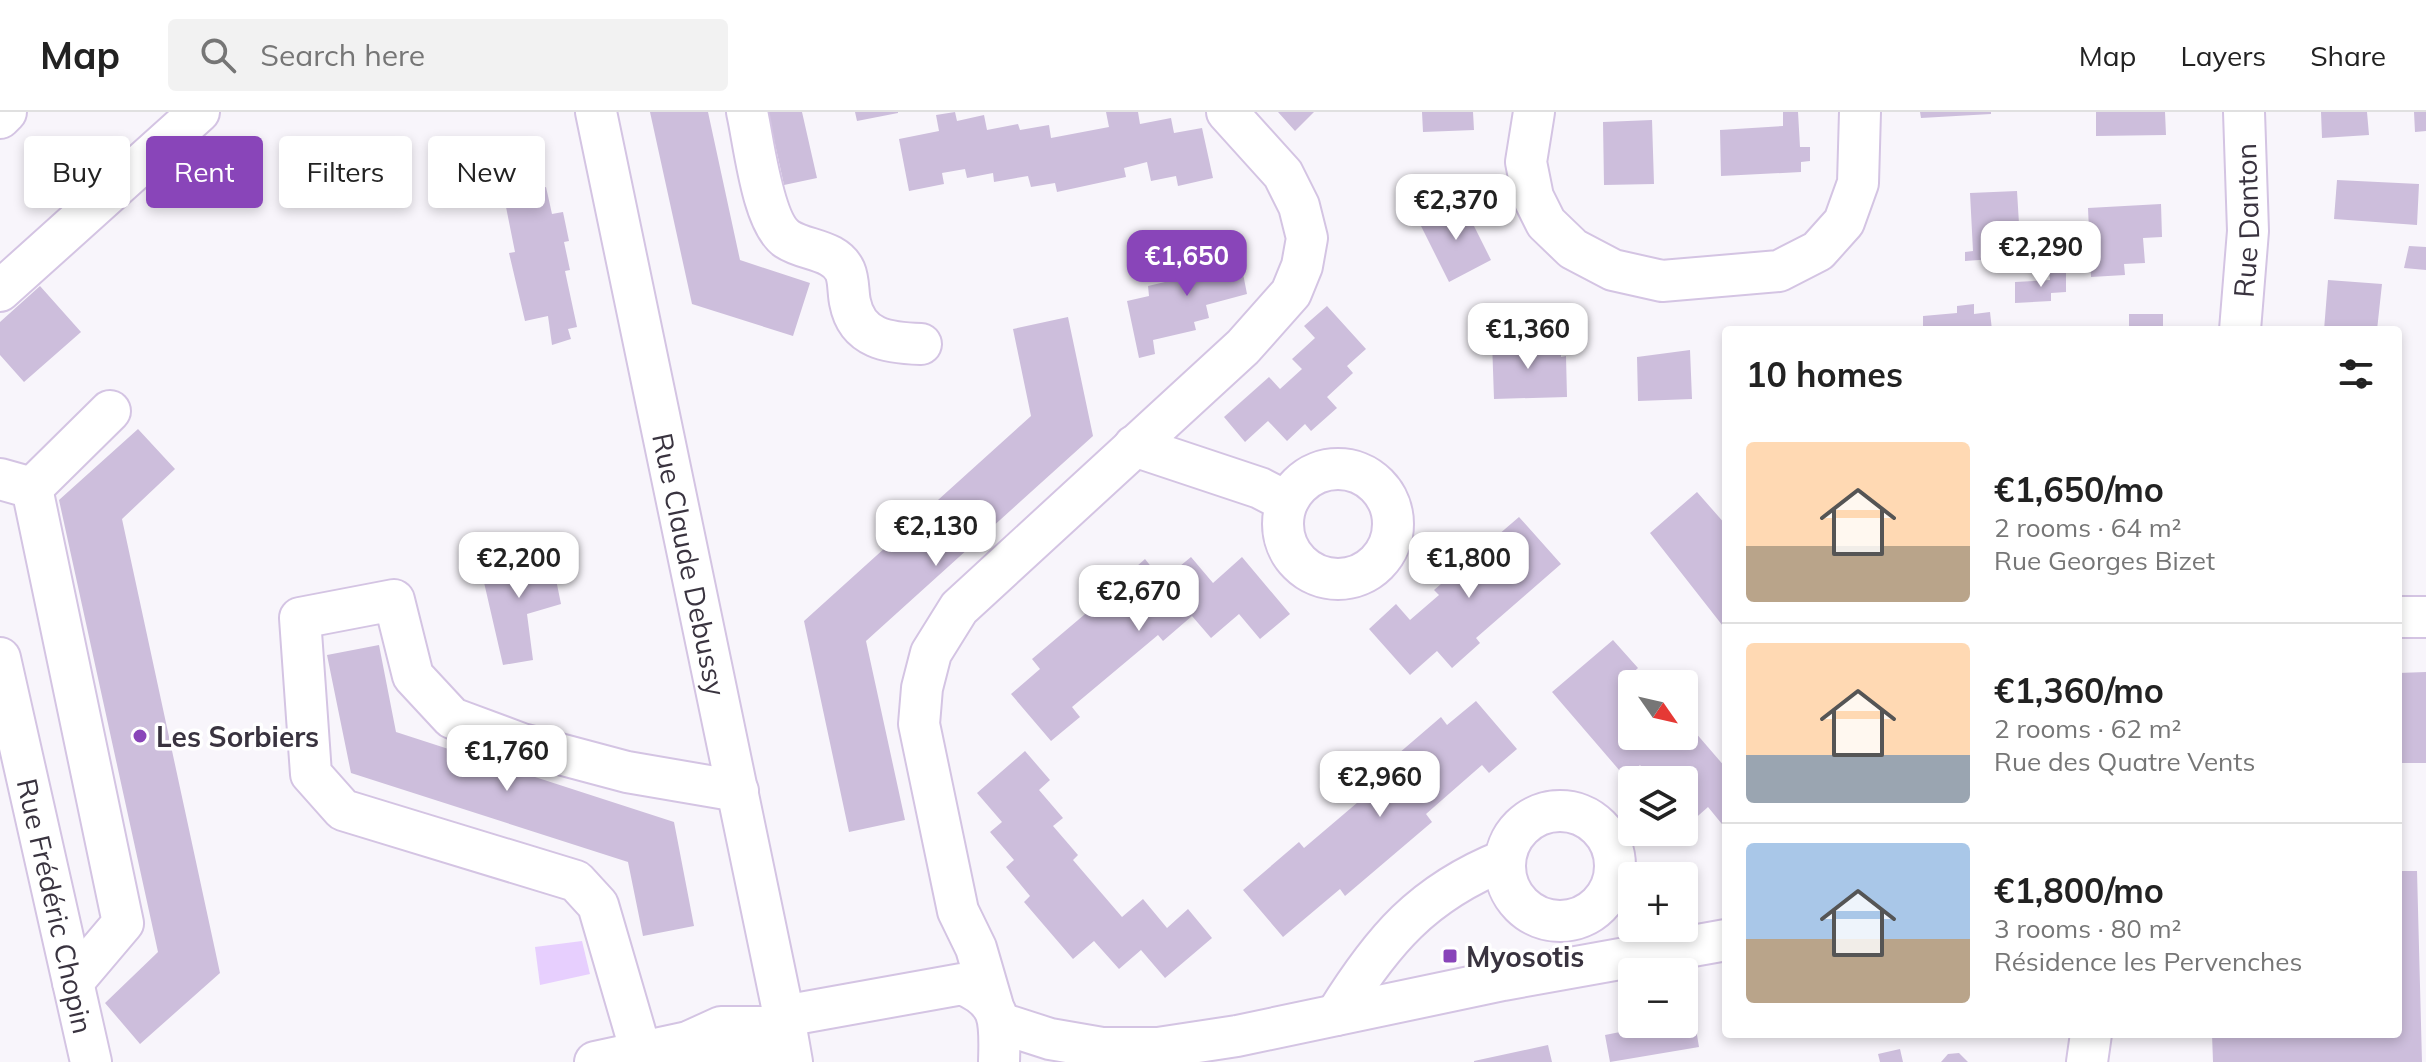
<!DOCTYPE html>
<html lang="en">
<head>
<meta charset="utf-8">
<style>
	:root { --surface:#fff; --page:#f2f2f2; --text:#222; --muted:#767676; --line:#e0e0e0; --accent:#8945b9 }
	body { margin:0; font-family:Mulish,sans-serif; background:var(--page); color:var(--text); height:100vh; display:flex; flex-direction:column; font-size:30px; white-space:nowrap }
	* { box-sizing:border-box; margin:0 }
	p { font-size:26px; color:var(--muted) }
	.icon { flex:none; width:44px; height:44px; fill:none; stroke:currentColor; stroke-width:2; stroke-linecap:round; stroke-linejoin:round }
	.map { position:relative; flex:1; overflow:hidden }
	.sheet { position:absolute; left:1722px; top:214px; width:680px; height:712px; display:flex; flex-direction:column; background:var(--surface); border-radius:8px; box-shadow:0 4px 12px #0003 }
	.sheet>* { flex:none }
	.top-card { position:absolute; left:24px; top:24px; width:760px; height:72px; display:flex; gap:16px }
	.needle { width:52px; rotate:124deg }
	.buttons { position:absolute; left:1618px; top:558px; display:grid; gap:16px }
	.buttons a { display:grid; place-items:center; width:80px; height:80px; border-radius:8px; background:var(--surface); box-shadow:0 4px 12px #0003; font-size:40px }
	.price { position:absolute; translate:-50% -68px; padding:0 18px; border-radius:16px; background:#fff; color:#222; font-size:26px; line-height:52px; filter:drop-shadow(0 2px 4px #0008) }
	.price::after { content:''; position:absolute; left:50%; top:48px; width:24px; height:18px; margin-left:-12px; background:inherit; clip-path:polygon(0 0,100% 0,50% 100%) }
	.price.active { background:var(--accent); color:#fff }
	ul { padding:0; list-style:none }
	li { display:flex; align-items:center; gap:24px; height:200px; padding:0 24px }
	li+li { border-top:2px solid var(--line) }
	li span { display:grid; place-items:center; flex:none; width:224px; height:160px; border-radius:8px; color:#555 }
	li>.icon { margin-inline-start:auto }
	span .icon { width:96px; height:96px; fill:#fffc; stroke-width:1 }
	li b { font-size:34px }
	h2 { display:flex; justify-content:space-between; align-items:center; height:96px; padding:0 24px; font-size:34px }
	.chip { padding:0 28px; border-radius:8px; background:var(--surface); box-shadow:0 4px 12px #0003; font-size:28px; line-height:72px }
	.chip.active { background:var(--accent); color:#fff }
	header { display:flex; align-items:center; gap:48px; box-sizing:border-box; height:112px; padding:0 40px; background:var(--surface); border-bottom:2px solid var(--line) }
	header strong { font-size:38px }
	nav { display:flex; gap:44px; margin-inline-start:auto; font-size:28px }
	.search { width:560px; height:72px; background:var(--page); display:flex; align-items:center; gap:20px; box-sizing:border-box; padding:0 28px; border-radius:8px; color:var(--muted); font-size:30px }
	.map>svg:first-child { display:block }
	.green { fill:#e7cffe }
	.building { fill:#cdbedc }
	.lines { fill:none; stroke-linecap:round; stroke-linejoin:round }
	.minor-casing { stroke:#d4c4e3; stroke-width:44 }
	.minor { stroke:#fff; stroke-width:40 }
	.poi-dot { fill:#8945b9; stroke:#fff; stroke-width:3 }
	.labels { text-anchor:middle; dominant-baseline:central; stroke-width:7; stroke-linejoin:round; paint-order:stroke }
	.street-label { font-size:28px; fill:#39333f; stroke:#fff }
	.poi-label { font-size:28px; font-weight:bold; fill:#39333f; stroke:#fff; text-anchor:start }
</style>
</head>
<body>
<header>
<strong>Map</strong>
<div class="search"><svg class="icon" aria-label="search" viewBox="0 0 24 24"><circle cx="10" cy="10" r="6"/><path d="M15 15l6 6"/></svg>Search here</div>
<nav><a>Map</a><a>Layers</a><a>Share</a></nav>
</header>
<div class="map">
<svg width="2426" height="950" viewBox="0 0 2426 950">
	<rect width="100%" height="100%" fill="#f8f5fb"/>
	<!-- green -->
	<path class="green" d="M582 829 590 862 540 873 535 835Z"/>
	<!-- building -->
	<path class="building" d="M650 0H708L740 148 810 171 793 224 692 192Z
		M768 0H802L817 66 784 73Z
		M855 0H898V1L857 9Z
		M955 0 957 9 984 3 987 18 1018 12 1020 18 1049 13 1051 26 1109 15 1106 0H1138L1140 12 1171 6 1174 21 1202 16 1213 66 1178 74 1176 64 1151 69 1147 50 1124 56 1126 65 1057 80 1055 71 1031 75 1028 64 994 70 993 61 967 66 965 57 942 61 944 72 909 79 899 27 939 19 936 3Z
		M1278 0H1314L1295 19Z
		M1422 0H1473L1474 18 1423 20Z
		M1783 0H1798L1800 35H1810V49L1801 50V60L1721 64 1720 18 1783 14Z
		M1920 0H1991V2L1921 6Z
		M2096 0H2165L2166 23 2096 24Z
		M2321 0H2367L2369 23 2322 26Z
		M2414 0H2426V19L2415 20Z
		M1652 8 1654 72 1604 73 1603 10Z
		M2337 68 2419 72 2417 113 2334 107Z
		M546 75 552 102 563 100 569 129 564 130 570 158 565 159 577 215 568 217 571 227 552 233 548 204 525 209 509 141 515 140 504 85Z
		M2017 79 2021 145 1965 149V140L1973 139 1970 81Z
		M1462 90 1491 148 1449 170 1420 112Z
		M2161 92 2162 125 2143 126 2145 151 2124 152 2125 163 2091 165 2088 96Z
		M1237 131 1247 182 1206 193 1209 206 1194 210 1196 218 1153 228 1155 242 1139 246 1127 189 1149 184 1148 174 1182 166 1180 155 1204 150 1202 139Z
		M2409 134 2426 135V158L2404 156Z
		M2066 159V180L2051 181V189L2015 191V170L2050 168 2049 160Z
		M2328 168 2382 172 2377 218H2324Z
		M40 174 81 220 24 270 0 243V210Z
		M1974 192V202L1990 200 1992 218H1923V204L1957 201V194Z
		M1327 194 1366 237 1347 254 1353 261 1327 285 1337 296 1311 319 1305 312 1287 329 1268 309 1245 330 1224 305 1269 265 1280 277 1302 257 1292 247 1315 226 1304 214Z
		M2129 202H2163V218H2129Z
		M1068 205 1093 324 866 529 905 708 849 720 804 509 1031 304 1013 217Z
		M1527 228V236L1561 235V245L1566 244 1567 285 1494 287 1492 229Z
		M1690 238 1692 287 1638 289 1637 245Z
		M138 317 175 357 122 407 220 861 140 932 105 891 158 840 59 388Z
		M1697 380 1726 413V518L1650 421Z
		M1519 405 1561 452 1476 526 1480 531 1452 556 1437 539 1410 563 1369 517 1396 492 1410 508 1439 483 1434 478Z
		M550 438 561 492 527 502 533 548 503 553 480 453Z
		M1191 445 1213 471 1242 445 1290 502 1260 527 1239 502 1211 526 1192 504 1163 529 1158 523 1072 595 1080 605 1051 629 1011 582 1040 557 1032 547 1117 475 1123 481 1134 471 1127 463 1145 447 1169 477 1180 467 1174 459Z
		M1613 528 1638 556 1626 567 1632 574V624H1684L1688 612 1726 656V717L1708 695 1690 711 1684 704V668H1653L1640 653 1626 666 1552 580Z
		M379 533 396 620 674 710 694 814 643 824 628 750 351 661 327 543Z
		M2426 560V651H2398V561Z
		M1476 589 1517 637 1489 661 1482 653 1426 702 1432 710 1345 784 1340 777 1283 825 1243 778 1299 730 1304 736 1391 662 1384 654 1441 605 1447 613Z
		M1025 639 1050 668 1039 678 1063 706 1053 714 1078 743 1073 748 1122 805 1143 787 1167 816 1188 797 1212 826 1165 866 1141 838 1119 857 1094 829 1073 847 1024 790 1030 784 1006 755 1014 748 990 720 1002 710 977 681Z
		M2398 759H2417L2422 950H2213L2212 922H2398Z
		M1694 905 1699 935 1610 950 1605 923 1660 912H1684V907Z
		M1548 933 1552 950H1474V949Z
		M1900 937 1903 950H1880L1878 942Z
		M1959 941 1968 950H1941L1948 942Z"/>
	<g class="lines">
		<!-- minor casing -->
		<g class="minor-casing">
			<g id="minor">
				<path id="s1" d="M596 0 784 904"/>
				<path d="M747 0C754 30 762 110 787 127 805 139 835 137 845 159 849 168 848 181 850 190 857 227 888 231 921 232"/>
				<path d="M1534 0 1526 50 1533 85 1546 111 1573 137 1613 158 1662 169 1779 159 1818 139 1844 110 1858 71 1860 0"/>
				<path d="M0 6 6 0"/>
				<path d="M0 179 199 0"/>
				<path id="s2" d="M2240 218 2248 119 2244 0"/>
				<path d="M1134 334 1260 376 1287 390"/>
				<circle cx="1338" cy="412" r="55"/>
				<path d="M0 367 32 376 123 811 73 870"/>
				<path d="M32 376 110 299"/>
				<path d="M2398 505H2426"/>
				<path id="s3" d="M0 546 91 950"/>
				<circle cx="1560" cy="754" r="55"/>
				<path d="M992 891 976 836 958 799 919 612 922 576 931 541 959 496 1243 235 1291 181 1302 154 1307 126 1299 94 1283 62 1227 0"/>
				<path d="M1336 903C1382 829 1422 781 1505 748"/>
				<path d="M1000 911 1050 927 1102 936H1158L1237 924 1503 868 1726 828"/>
				<path d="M688 930 764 950"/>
				<path d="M641 940 598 793 576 769 343 698 311 662 300 506 394 488 413 564 452 606 522 632 627 660 738 679"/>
				<path d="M595 950 688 930 721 915H785"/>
				<path d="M792 950 784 904 962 872C1003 889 1000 910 999 950"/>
				<path d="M2087 950 2091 922"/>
			</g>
		</g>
		<!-- minor -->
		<use href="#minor" class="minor"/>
	</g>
	<!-- markers -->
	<g class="poi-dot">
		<circle cx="140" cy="624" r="8"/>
		<rect x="1442" y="836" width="16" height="16" rx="4"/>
	</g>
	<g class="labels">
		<!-- street labels -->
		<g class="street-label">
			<text stroke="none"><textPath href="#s2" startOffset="110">Rue Danton</textPath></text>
			<text stroke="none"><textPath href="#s1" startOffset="462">Rue Claude Debussy</textPath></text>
			<text stroke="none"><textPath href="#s3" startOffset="254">Rue Frédéric Chopin</textPath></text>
		</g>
		<!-- poi labels -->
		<g class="poi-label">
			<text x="156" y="624">Les Sorbiers</text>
			<text x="1466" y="844">Myosotis</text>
		</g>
	</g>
</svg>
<div class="buttons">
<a><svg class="needle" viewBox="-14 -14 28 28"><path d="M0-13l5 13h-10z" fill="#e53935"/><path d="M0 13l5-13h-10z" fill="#767676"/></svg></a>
<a><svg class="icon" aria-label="layers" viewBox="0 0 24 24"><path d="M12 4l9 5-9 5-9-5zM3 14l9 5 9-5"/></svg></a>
<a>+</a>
<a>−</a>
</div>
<b class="price" style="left:1456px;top:130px">€2,370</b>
<b class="price" style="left:2041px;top:177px">€2,290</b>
<b class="price active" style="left:1187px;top:186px">€1,650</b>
<b class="price" style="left:1528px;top:259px">€1,360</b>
<b class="price" style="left:936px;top:456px">€2,130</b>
<b class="price" style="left:519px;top:488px">€2,200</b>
<b class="price" style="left:1469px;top:488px">€1,800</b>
<b class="price" style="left:1139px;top:521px">€2,670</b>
<b class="price" style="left:507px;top:681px">€1,760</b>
<b class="price" style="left:1380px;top:707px">€2,960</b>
<div class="top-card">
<a class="chip">Buy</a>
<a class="chip active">Rent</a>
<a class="chip">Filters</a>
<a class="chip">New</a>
</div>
<section class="sheet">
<h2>10 homes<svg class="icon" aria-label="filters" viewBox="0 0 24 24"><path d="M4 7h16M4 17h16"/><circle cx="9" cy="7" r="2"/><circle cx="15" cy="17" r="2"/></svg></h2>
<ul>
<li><span style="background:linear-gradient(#ffd9b3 65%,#b9a48a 0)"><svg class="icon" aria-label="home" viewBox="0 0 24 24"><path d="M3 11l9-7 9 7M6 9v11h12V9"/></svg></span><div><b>€1,650/mo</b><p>2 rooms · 64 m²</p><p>Rue Georges Bizet</p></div></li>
<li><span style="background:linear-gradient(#ffd9b3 70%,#9aa5b1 0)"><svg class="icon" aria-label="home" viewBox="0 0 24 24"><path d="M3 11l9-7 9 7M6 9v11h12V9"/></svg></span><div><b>€1,360/mo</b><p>2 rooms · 62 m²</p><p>Rue des Quatre Vents</p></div></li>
<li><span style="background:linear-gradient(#a9c7e8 60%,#b9a48a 0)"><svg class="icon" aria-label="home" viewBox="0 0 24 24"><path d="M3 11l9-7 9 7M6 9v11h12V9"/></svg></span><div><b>€1,800/mo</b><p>3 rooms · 80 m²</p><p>Résidence les Pervenches</p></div></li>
</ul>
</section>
</div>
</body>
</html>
